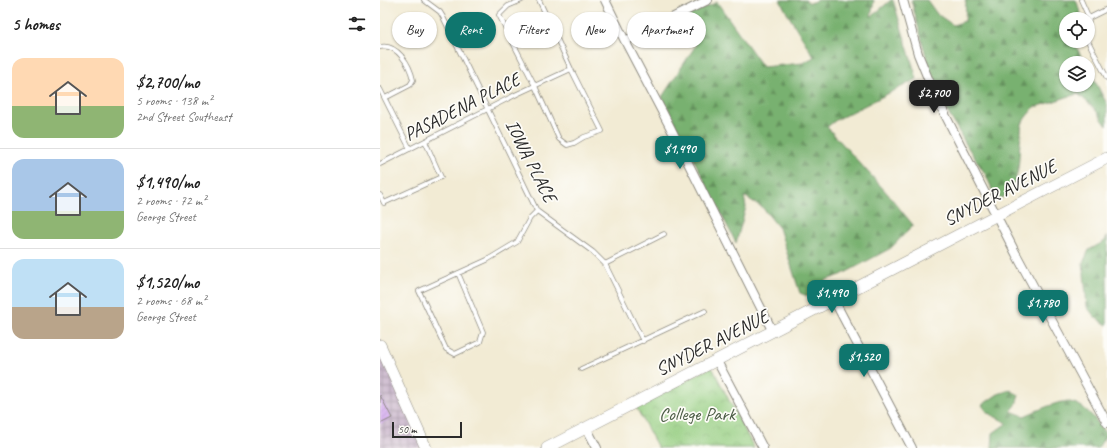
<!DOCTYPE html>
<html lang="en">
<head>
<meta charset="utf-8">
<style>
	:root { --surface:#fff; --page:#f2f2f2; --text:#222; --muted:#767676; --line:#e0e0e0; --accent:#0f766e }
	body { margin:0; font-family:Caveat,sans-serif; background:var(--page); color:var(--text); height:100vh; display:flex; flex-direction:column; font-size:15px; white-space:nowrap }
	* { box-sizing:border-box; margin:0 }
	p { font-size:13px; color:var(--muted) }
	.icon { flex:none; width:22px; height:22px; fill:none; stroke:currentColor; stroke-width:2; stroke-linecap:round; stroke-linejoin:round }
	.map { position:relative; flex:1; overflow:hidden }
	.sheet { display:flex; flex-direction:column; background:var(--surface); width:380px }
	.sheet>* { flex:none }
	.guide { position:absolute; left:12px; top:12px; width:380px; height:36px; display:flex; gap:8px }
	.buttons { position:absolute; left:679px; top:12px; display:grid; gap:8px }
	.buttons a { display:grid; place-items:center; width:36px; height:36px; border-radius:50%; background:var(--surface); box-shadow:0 1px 3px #0004; font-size:20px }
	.scale { position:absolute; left:12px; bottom:10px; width:70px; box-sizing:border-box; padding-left:4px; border:2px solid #2b2b2b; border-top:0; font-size:11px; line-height:14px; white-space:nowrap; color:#2b2b2b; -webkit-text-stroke:3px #fdfcf7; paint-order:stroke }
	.price { position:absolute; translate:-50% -34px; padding:0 9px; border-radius:8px; background:var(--accent); color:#fff; font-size:13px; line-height:26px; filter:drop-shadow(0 1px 2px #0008) }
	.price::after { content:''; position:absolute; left:50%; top:24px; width:12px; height:9px; margin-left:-6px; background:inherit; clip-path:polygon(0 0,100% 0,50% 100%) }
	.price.active { background:#222; color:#fff }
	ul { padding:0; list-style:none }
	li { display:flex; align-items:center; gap:12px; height:100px; padding:0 12px }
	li+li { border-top:1px solid var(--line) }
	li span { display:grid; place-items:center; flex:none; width:112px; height:80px; border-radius:12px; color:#555 }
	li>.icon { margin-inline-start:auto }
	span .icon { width:48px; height:48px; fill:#fffc; stroke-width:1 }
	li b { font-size:17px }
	h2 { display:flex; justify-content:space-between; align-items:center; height:48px; padding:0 12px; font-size:17px }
	.tag { padding:0 14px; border-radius:18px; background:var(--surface); box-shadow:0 1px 3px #0004; font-size:14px; line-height:36px }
	.tag.active { background:var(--accent); color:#fff }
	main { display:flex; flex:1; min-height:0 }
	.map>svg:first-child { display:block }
	.industrial { fill:url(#industrial-grid) }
	.forest { fill:url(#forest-firs); stroke:#526e4d }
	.park { fill:url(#park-crowns); stroke:#607c56 }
	.building { fill:url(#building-hatch) }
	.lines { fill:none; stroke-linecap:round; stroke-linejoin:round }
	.service-casing { stroke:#8e8b80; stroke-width:5.5 }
	.minor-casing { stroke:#8e8b80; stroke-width:10 }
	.secondary-casing { stroke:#8e8b80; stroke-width:12 }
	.service { stroke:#fff; stroke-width:4 }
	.minor { stroke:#fff; stroke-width:8 }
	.secondary { stroke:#fff; stroke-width:11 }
	.labels { text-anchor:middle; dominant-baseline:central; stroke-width:3.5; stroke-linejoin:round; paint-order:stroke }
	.street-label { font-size:19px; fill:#2b2b2b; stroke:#fdfcf7 }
	.park-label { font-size:19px; fill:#4b5c45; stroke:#fdfcf7 }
</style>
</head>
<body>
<main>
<section class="sheet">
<h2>5 homes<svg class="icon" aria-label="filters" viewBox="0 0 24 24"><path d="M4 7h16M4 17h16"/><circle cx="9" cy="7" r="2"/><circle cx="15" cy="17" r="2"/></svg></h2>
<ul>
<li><span style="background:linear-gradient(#ffd9b3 60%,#8fb573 0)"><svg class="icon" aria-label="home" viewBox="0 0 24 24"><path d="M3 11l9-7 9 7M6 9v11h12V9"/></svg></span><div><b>$2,700/mo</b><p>5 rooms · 138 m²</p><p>2nd Street Southeast</p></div></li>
<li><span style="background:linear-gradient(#a9c7e8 65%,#8fb573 0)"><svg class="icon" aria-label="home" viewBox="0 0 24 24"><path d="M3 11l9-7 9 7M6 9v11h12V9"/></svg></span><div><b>$1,490/mo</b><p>2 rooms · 72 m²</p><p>George Street</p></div></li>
<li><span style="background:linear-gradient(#bfe0f5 60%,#b9a48a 0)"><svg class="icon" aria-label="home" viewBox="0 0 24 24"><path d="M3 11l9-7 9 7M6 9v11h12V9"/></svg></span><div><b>$1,520/mo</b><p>2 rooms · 68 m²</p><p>George Street</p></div></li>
</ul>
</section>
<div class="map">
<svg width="727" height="448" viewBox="0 0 727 448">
	<defs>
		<pattern id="industrial-grid" width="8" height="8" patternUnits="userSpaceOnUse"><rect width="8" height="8" fill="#cfbdd0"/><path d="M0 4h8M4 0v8" fill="none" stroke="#a89aa9"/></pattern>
		<pattern id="forest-firs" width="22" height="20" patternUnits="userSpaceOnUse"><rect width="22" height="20" fill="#78b16f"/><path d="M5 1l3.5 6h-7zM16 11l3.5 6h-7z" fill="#63905b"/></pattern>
		<pattern id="park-crowns" width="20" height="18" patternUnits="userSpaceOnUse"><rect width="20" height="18" fill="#95ce81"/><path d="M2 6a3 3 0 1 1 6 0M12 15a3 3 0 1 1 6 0" fill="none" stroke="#81b170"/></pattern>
		<pattern id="building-hatch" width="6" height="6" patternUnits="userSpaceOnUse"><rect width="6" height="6" fill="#d3a8f0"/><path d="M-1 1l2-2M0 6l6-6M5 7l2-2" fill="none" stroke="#ab89c3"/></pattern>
	</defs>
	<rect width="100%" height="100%" fill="#fdfcf7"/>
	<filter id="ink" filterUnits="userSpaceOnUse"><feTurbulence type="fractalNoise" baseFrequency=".025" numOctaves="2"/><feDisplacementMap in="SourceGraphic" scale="8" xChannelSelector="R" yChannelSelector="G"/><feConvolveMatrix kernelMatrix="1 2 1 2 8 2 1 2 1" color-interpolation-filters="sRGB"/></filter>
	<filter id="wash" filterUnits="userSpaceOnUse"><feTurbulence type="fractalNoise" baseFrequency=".012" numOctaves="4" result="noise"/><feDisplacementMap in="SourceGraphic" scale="16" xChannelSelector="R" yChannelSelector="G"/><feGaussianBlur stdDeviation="0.9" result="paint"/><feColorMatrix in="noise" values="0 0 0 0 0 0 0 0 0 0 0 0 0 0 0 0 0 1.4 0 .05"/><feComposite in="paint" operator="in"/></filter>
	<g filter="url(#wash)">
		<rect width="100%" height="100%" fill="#f2ebd4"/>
		<!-- industrial -->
		<path class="industrial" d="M0 345 46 448H0Z"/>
		<!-- forest -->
		<path class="forest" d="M400 0H425L430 3 437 0H494L491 17 511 0H513L537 79 456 120 447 127 507 193 533 225 511 248 461 275 446 280 430 297 420 293 399 228 382 207 364 196 366 207 356 243 282 97 316 45 302 31 300 19 337 2 383 67 423 63 434 57 407 13Z
			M531 0H547L557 14 573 25 585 21 586 2 585 0H696L703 19H686V41H693L705 63H686V85H708V68L727 104V126L714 108 698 94C683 97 670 104 654 107 651 112 645 117 643 122 641 126 641 131 641 135 637 158 643 182 622 198L615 196 606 175 587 146 566 109 552 78Z
			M727 236V325L715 317 707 307 703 263 709 250 725 241Z
			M630 390 639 395 636 405 631 411 644 416C654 412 671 404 682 402 702 399 717 420 726 435L718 448H612L613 433 627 423 608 413 602 405 618 394Z"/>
		<!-- park -->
		<path class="park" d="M330 368 333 369 374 448H278L256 407Z"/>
		<g id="blocks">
			<!-- building -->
			<path class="building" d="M0 395 12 418 0 424Z"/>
		</g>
	</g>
	<g filter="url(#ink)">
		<use href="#blocks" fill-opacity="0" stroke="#8e8b80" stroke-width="1"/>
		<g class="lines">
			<!-- service casing -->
			<g class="service-casing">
				<path id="service" d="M44 0 60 12 63 17 157 211 213 252 225 264 263 341
					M142 0 128 6 119 15 155 86 179 139 187 145 194 143 204 137 222 131 191 69 159 0
					M701 0 709 18 708 28
					M709 18 727 9
					M708 41 727 78
					M0 47C17 43 30 65 33 80L30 85 5 98
					M0 89 30 149
					M0 164 137 94 191 69
					M0 195 4 203 61 177 45 141
					M225 264 284 234
					M78 273 103 332 100 342 75 354 66 349 39 291 107 260 137 242 150 218 157 211
					M201 369 325 311"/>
			</g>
			<!-- minor casing -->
			<g class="minor-casing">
				<path id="minor" d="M225 0 245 41 289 125 393 332
					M523 0 538 54 554 93 636 254 727 423
					M245 41 328 0
					M454 300 532 448
					M337 361 383 448
					M206 427 217 448"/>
			</g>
			<!-- secondary casing -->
			<g class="secondary-casing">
				<path id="secondary" d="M0 345 46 448
					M167 448 727 158"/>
			</g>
			<!-- service -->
			<use href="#service" class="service"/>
			<!-- minor -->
			<use href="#minor" class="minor"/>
			<!-- secondary -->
			<use href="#secondary" class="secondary"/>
		</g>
	</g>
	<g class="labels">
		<!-- street labels -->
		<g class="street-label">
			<text transform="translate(82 107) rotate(-27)">PASADENA PLACE</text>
			<text transform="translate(151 161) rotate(63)">IOWA PLACE</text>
			<text transform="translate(620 193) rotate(-27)">SNYDER AVENUE</text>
			<text transform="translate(332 343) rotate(-27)">SNYDER AVENUE</text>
		</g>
		<!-- park labels -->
		<g class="park-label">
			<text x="317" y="414">College Park</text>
		</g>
	</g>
</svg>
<div class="buttons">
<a><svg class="icon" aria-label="locate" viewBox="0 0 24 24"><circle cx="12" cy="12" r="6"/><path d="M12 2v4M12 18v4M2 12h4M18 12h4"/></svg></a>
<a><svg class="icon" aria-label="layers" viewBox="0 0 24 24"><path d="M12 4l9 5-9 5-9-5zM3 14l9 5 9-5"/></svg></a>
</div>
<div class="scale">50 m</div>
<b class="price active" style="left:554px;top:114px">$2,700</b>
<b class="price" style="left:300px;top:170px">$1,490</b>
<b class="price" style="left:452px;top:314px">$1,490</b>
<b class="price" style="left:663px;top:324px">$1,780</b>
<b class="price" style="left:484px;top:378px">$1,520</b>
<div class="guide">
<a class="tag">Buy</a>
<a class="tag active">Rent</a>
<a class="tag">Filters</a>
<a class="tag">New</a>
<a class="tag">Apartment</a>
</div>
</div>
</main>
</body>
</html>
